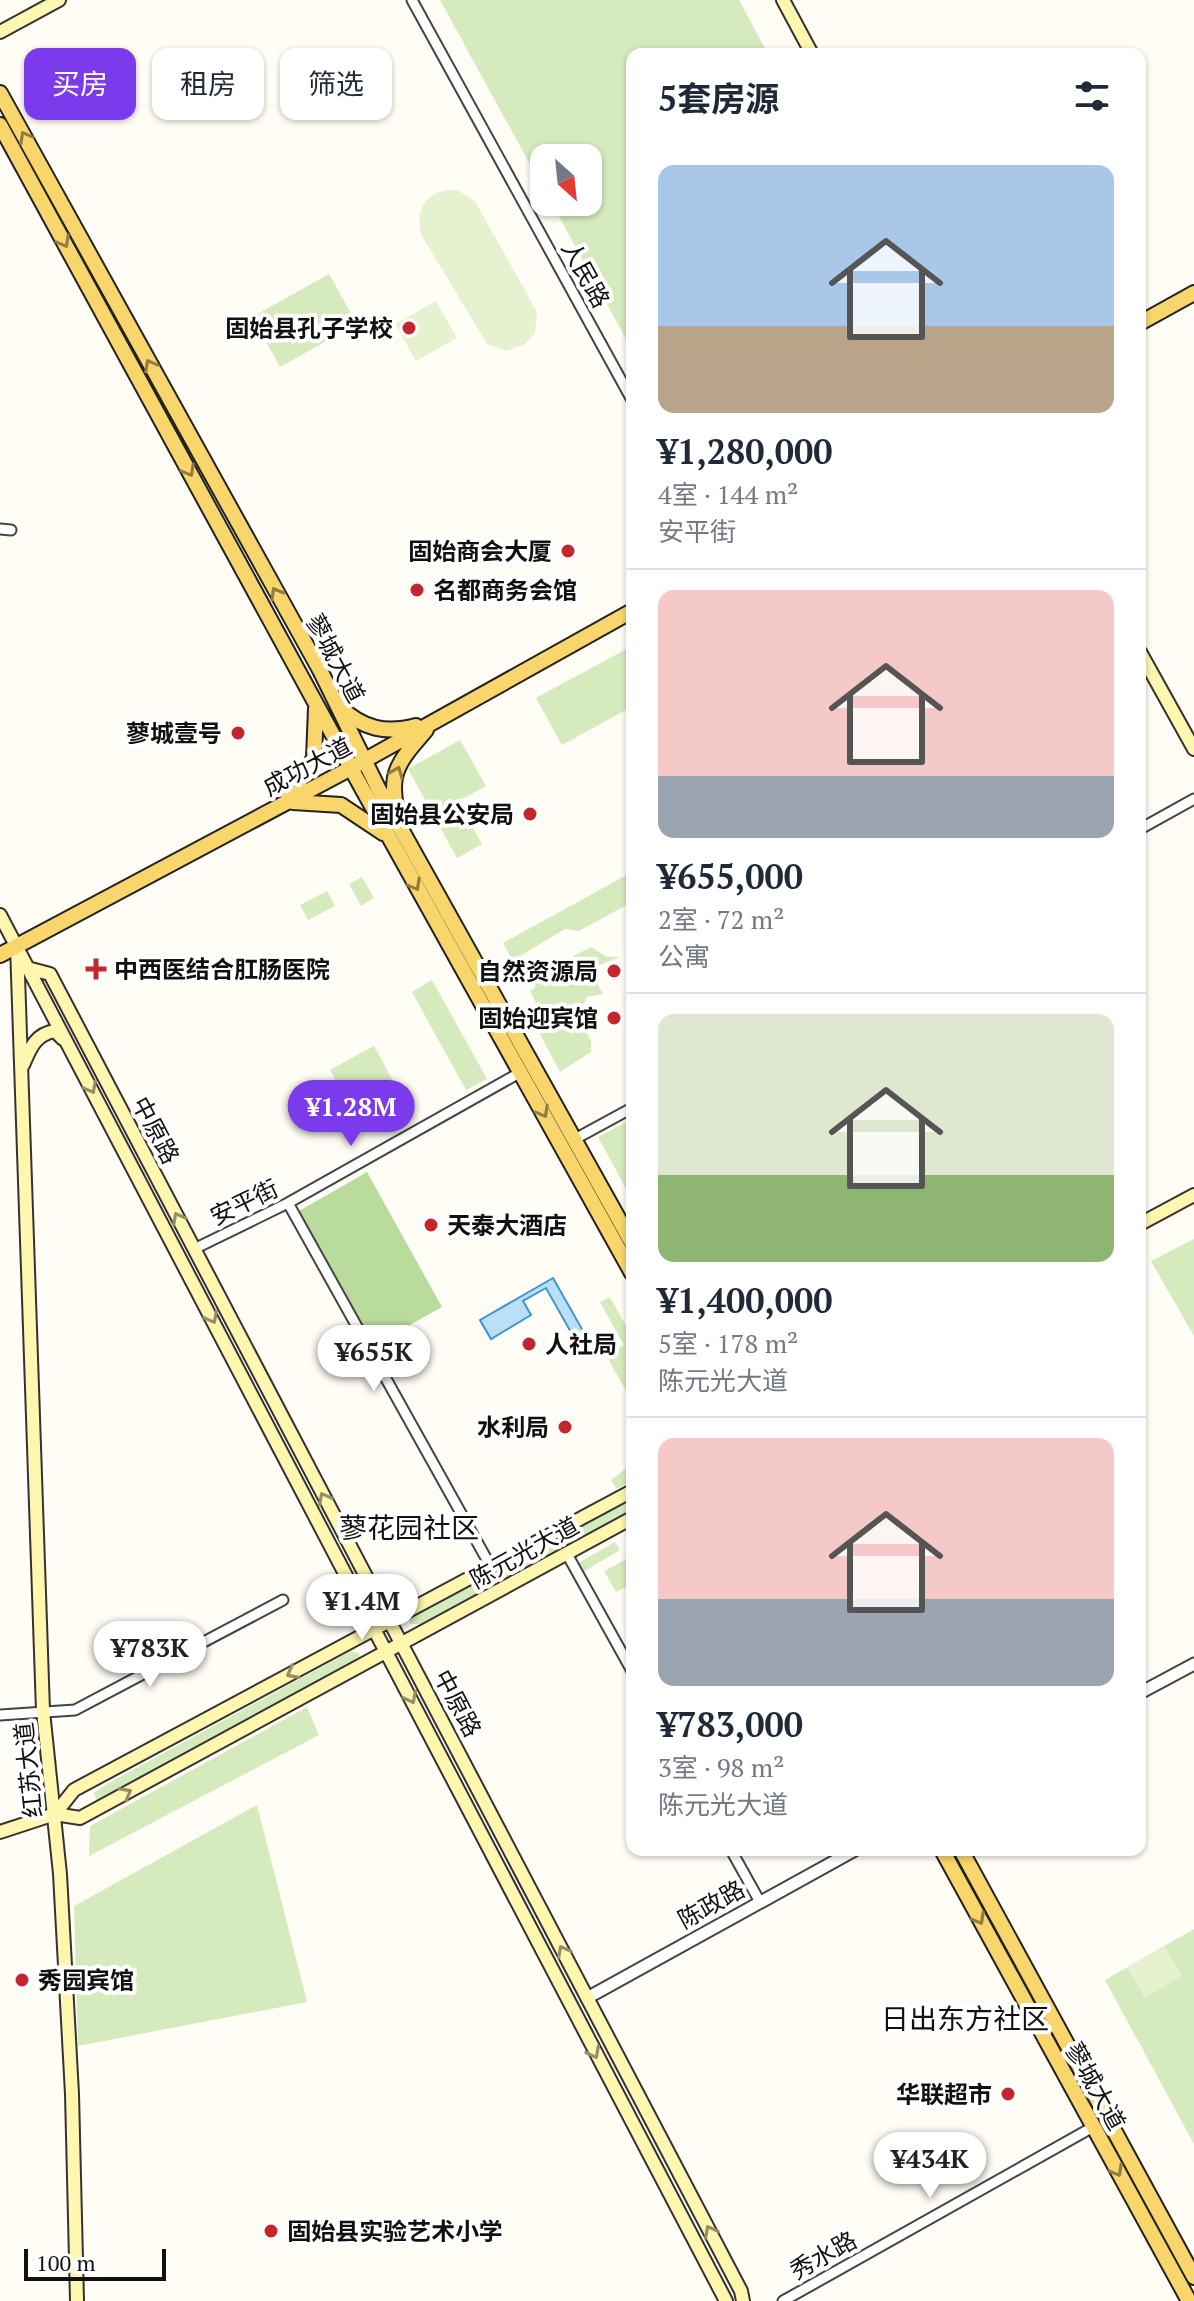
<!DOCTYPE html>
<html lang="zh">
<head>
<meta charset="utf-8">
<style>
	:root { --surface:#fff; --page:#f6f6f7; --text:#1f2937; --muted:#747a83; --line:#e0e1e3; --accent:#7c3aed }
	body { margin:0; font-family:"PT Serif","Noto Sans SC",serif; background:var(--page); color:var(--text); height:100vh; display:flex; flex-direction:column; font-size:30px; white-space:nowrap }
	* { box-sizing:border-box; margin:0 }
	p { font-size:26px; color:var(--muted) }
	.icon { flex:none; width:44px; height:44px; fill:none; stroke:currentColor; stroke-width:2; stroke-linecap:round; stroke-linejoin:round }
	.map { position:relative; flex:1; overflow:hidden }
	.side { position:absolute; left:626px; top:48px; width:520px; height:1808px; display:flex; flex-direction:column; background:var(--surface); border-radius:16px; box-shadow:0 2px 6px #0004 }
	.side>* { flex:none }
	.banner { position:absolute; left:24px; top:48px; width:482px; height:72px; display:flex; gap:16px }
	.needle { width:52px; rotate:153deg }
	.fabs { position:absolute; left:530px; top:144px; display:grid; gap:16px }
	.fabs a { display:grid; place-items:center; width:72px; height:72px; border-radius:16px; background:var(--surface); box-shadow:0 2px 6px #0004; font-size:40px }
	.scale { position:absolute; left:24px; bottom:20px; width:142px; box-sizing:border-box; padding-left:8px; border:4px solid #111; border-top:0; font-size:22px; line-height:28px; white-space:nowrap; color:#111; -webkit-text-stroke:6px #fff; paint-order:stroke }
	.price { position:absolute; translate:-50% -68px; padding:0 18px; border-radius:28px; background:#fff; color:#222; font-size:26px; line-height:52px; filter:drop-shadow(0 2px 4px #0008) }
	.price::after { content:''; position:absolute; left:50%; top:48px; width:24px; height:18px; margin-left:-12px; background:inherit; clip-path:polygon(0 0,100% 0,50% 100%) }
	.price.current { background:var(--accent); color:#fff }
	ul { padding:0; list-style:none }
	li { display:grid; align-content:center; gap:16px; height:424px; padding:0 32px }
	li+li { border-top:2px solid var(--line) }
	li span { display:grid; place-items:center; height:248px; border-radius:16px; color:#555 }
	li>.icon { margin-inline-start:auto }
	span .icon { width:144px; height:144px; fill:#fffc; stroke-width:1 }
	li b { font-size:34px }
	h2 { display:flex; justify-content:space-between; align-items:center; height:96px; padding:0 32px; font-size:34px }
	.chip { padding:0 28px; border-radius:16px; background:var(--surface); box-shadow:0 2px 6px #0004; font-size:28px; line-height:72px }
	.chip.current { background:var(--accent); color:#fff }
	.map>svg:first-child { display:block }
	.green { fill:#d5ebbd }
	.forest { fill:#b9dc9c }
	.pitch { fill:#e6f2cf }
	.water { fill:#b9e0f7; stroke:#3f96cf; stroke-width:2 }
	.lines { fill:none; stroke-linecap:round; stroke-linejoin:round }
	.minor-casing { stroke:#444; stroke-width:13 }
	.tertiary-casing { stroke:#444; stroke-width:15 }
	.secondary-casing { stroke:#333; stroke-width:16 }
	.primary-casing { stroke:#222; stroke-width:18 }
	.minor { stroke:#fff; stroke-width:9 }
	.tertiary { stroke:#fff; stroke-width:11 }
	.secondary { stroke:#fff6b0; stroke-width:12 }
	.primary { stroke:#f9d66b; stroke-width:14 }
	.oneway { stroke:#917d42 }
	.oneway2 { stroke:#948f68 }
	.poi-dot { fill:#c4262e; stroke:#fff; stroke-width:3 }
	.labels { text-anchor:middle; dominant-baseline:central; stroke-width:8; stroke-linejoin:round; paint-order:stroke }
	.street-label { font-size:24px; fill:#111; stroke:#fff }
	.poi-label { font-size:24px; font-weight:bold; fill:#111; stroke:#fff; text-anchor:end }
	.quarter-label { font-size:28px; fill:#111; stroke:#fff }
</style>
</head>
<body>
<div class="map">
<svg width="1194" height="2301" viewBox="0 0 1194 2301">
	<rect width="100%" height="100%" fill="#fffdf5"/>
	<!-- green -->
	<path class="green" d="M440 0H739L768 54H632V350L551 202H588V158H544V190Z
		M329 274 357 324 280 367 252 317Z
		M632 646V719L626 710 562 745 536 698Z
		M460 740 486 786 458 801 482 844 457 858 408 769Z
		M632 872V902L579 931 565 929 520 956 519 963H514L503 943Z
		M362 877 374 898 361 906 349 884Z
		M327 891 335 906 308 920 300 905Z
		M591 947 607 957H620L599 965 600 969 592 973 603 994 587 997 578 1016 591 1041V1052L560 1072 534 1023 543 1017 530 991 535 988V976Z
		M432 980 487 1079 466 1090 412 992Z
		M374 1046 397 1088 353 1112 330 1070Z
		M632 1119V1200L598 1137Z
		M1194 1239V1336L1151 1261Z
		M610 1297 632 1337V1402L606 1355 624 1345 600 1302Z
		M632 1464V1480L617 1489 611 1480Z
		M632 1496V1512L423 1624H410V1616Z
		M615 1542 620 1550 583 1572 578 1563Z
		M632 1556V1584L616 1592 604 1571Z
		M351 1651 359 1653 360 1660 98 1804 94 1793 107 1784Z
		M307 1707 319 1735 89 1856 90 1826Z
		M257 1805 307 2002 78 2046 74 1906Z
		M1194 1929V2144L1105 1980Z"/>
	<!-- forest -->
	<path class="forest" d="M367 1172 442 1307 374 1345 299 1211Z"/>
	<!-- pitch -->
	<path class="pitch" d="M457 190 475 201 537 312 535 333 525 344 507 351 487 344 422 236C413 209 429 188 457 190Z
		M436 301 457 338 416 361 395 324Z
		M1164 1946 1182 1976 1145 1998 1127 1967Z"/>
	<!-- water -->
	<path class="water" d="M553 1278 591 1345 581 1350 546 1288 523 1301 531 1315 491 1339 480 1320Z"/>
	<g class="lines">
		<!-- minor casing -->
		<g class="minor-casing">
			<path id="minor" d="M412 0 632 400
				M0 529 11 530
				M1140 829 1194 799
				M575 1139 632 1108
				M288 1203 491 1567
				M194 1249 288 1203 521 1072
				M567 1554 632 1671
				M0 1715 75 1710 283 1600
				M731 1850 760 1902
				M783 2301 1093 2127"/>
		</g>
		<!-- tertiary casing -->
		<g class="tertiary-casing">
			<path id="tertiary" d="M1140 1693 1194 1664
				M587 1998 855 1850"/>
		</g>
		<!-- secondary casing -->
		<g class="secondary-casing">
			<path id="secondary" d="M783 0 812 54
				M0 32 59 0
				M1140 652 1194 749
				M0 915 726 2301
				M17 946 43 1711 60 1874 72 2094 77 2301
				M31 969 50 974 741 2291 743 2301
				M23 1065C30 1049 35 1034 55 1031L63 1039
				M1140 1224 1194 1195
				M55 1814 74 1790 632 1491
				M0 1832 55 1814 80 1818 632 1518"/>
		</g>
		<!-- primary casing -->
		<g class="primary-casing">
			<path id="primary" d="M0 93 320 670 378 788 632 1243
				M0 125 363 790 632 1273
				M1140 323 1194 293
				M340 707C363 729 386 734 416 726
				M288 799 314 758 316 708
				M293 802 341 805 383 833
				M397 810C387 772 402 758 426 730
				M0 955 351 768 632 611
				M942 1850 1189 2301
				M961 1850 1194 2277"/>
		</g>
		<!-- minor -->
		<use href="#minor" class="minor"/>
		<!-- tertiary -->
		<use href="#tertiary" class="tertiary"/>
		<!-- secondary -->
		<use href="#secondary" class="secondary"/>
		<!-- primary -->
		<use href="#primary" class="primary"/>
	</g>
	<!-- one-way arrows -->
	<defs><path id="oneway-chevron" d="M-2-3.5L2.5 0L-2 3.5" fill="none" stroke-width="1.6" stroke-linecap="round" stroke-linejoin="round" transform="scale(2)"/></defs>
	<g class="oneway">
		<use href="#oneway-chevron" transform="translate(25 137) rotate(-119)"/>
		<use href="#oneway-chevron" transform="translate(64 242) rotate(61)"/>
		<use href="#oneway-chevron" transform="translate(150 365) rotate(-119)"/>
		<use href="#oneway-chevron" transform="translate(189 471) rotate(61)"/>
		<use href="#oneway-chevron" transform="translate(276 593) rotate(-120)"/>
		<use href="#oneway-chevron" transform="translate(397 772) rotate(-68)"/>
		<use href="#oneway-chevron" transform="translate(415 885) rotate(61)"/>
		<use href="#oneway-chevron" transform="translate(543 1112) rotate(61)"/>
		<use href="#oneway-chevron" transform="translate(979 1919) rotate(61)"/>
		<use href="#oneway-chevron" transform="translate(1117 2171) rotate(61)"/>
	</g>
	<g class="oneway2">
		<use href="#oneway-chevron" transform="translate(91 1088) rotate(62)"/>
		<use href="#oneway-chevron" transform="translate(178 1218) rotate(-118)"/>
		<use href="#oneway-chevron" transform="translate(212 1318) rotate(62)"/>
		<use href="#oneway-chevron" transform="translate(324 1498) rotate(-118)"/>
		<use href="#oneway-chevron" transform="translate(292 1673) rotate(152)"/>
		<use href="#oneway-chevron" transform="translate(411 1698) rotate(63)"/>
		<use href="#oneway-chevron" transform="translate(126 1793) rotate(-29)"/>
		<use href="#oneway-chevron" transform="translate(563 1951) rotate(-118)"/>
		<use href="#oneway-chevron" transform="translate(594 2053) rotate(62)"/>
		<use href="#oneway-chevron" transform="translate(710 2231) rotate(-118)"/>
	</g>
	<!-- markers -->
	<g class="poi-dot">
		<circle cx="409" cy="328" r="8"/>
		<circle cx="568" cy="551" r="8"/>
		<circle cx="417" cy="590" r="8"/>
		<circle cx="238" cy="733" r="8"/>
		<circle cx="530" cy="814" r="8"/>
		<path d="M92 957h8v8h8v8h-8v8h-8v-8h-8v-8h8z"/>
		<circle cx="614" cy="971" r="8"/>
		<circle cx="614" cy="1018" r="8"/>
		<circle cx="431" cy="1225" r="8"/>
		<circle cx="529" cy="1344" r="8"/>
		<circle cx="565" cy="1427" r="8"/>
		<circle cx="22" cy="1980" r="8"/>
		<circle cx="1008" cy="2094" r="8"/>
		<circle cx="271" cy="2231" r="8"/>
	</g>
	<g class="labels">
		<!-- street labels -->
		<g class="street-label">
			<text transform="translate(586 274) rotate(61)">人民路</text>
			<text transform="translate(336 658) rotate(62)">蓼城大道</text>
			<text transform="translate(307 766) rotate(-28)">成功大道</text>
			<text transform="translate(156 1130) rotate(62)">中原路</text>
			<text transform="translate(244 1202) rotate(-26)">安平街</text>
			<text transform="translate(524 1552) rotate(-29)">陈元光大道</text>
			<text transform="translate(458 1703) rotate(62)">中原路</text>
			<text transform="translate(28 1770) rotate(-96)">红苏大道</text>
			<text transform="translate(711 1904) rotate(-29)">陈政路</text>
			<text transform="translate(1096 2086) rotate(61)">蓼城大道</text>
			<text transform="translate(823 2255) rotate(-29)">秀水路</text>
		</g>
		<!-- poi labels -->
		<g class="poi-label">
			<text x="393" y="328">固始县孔子学校</text>
			<text x="552" y="551">固始商会大厦</text>
			<text x="433" y="590" text-anchor="start">名都商务会馆</text>
			<text x="222" y="733">蓼城壹号</text>
			<text x="514" y="814">固始县公安局</text>
			<text x="114" y="969" text-anchor="start">中西医结合肛肠医院</text>
			<text x="598" y="971">自然资源局</text>
			<text x="598" y="1018">固始迎宾馆</text>
			<text x="447" y="1225" text-anchor="start">天泰大酒店</text>
			<text x="545" y="1344" text-anchor="start">人社局</text>
			<text x="549" y="1427">水利局</text>
			<text x="38" y="1980" text-anchor="start">秀园宾馆</text>
			<text x="992" y="2094">华联超市</text>
			<text x="287" y="2231" text-anchor="start">固始县实验艺术小学</text>
		</g>
		<!-- quarter labels -->
		<g class="quarter-label">
			<text x="409" y="1527">蓼花园社区</text>
			<text x="965" y="2018">日出东方社区</text>
		</g>
	</g>
</svg>
<div class="fabs">
<a><svg class="needle" viewBox="-14 -14 28 28"><path d="M0-13l5 13h-10z" fill="#e53935"/><path d="M0 13l5-13h-10z" fill="#747a83"/></svg></a>
</div>
<div class="scale">100 m</div>
<b class="price current" style="left:351px;top:1148px">¥1.28M</b>
<b class="price" style="left:374px;top:1393px">¥655K</b>
<b class="price" style="left:362px;top:1642px">¥1.4M</b>
<b class="price" style="left:150px;top:1689px">¥783K</b>
<b class="price" style="left:930px;top:2200px">¥434K</b>
<div class="banner">
<a class="chip current">买房</a>
<a class="chip">租房</a>
<a class="chip">筛选</a>
</div>
<section class="side">
<h2>5套房源<svg class="icon" aria-label="filters" viewBox="0 0 24 24"><path d="M4 7h16M4 17h16"/><circle cx="9" cy="7" r="2"/><circle cx="15" cy="17" r="2"/></svg></h2>
<ul>
<li><span style="background:linear-gradient(#a9c7e8 65%,#b9a48a 0)"><svg class="icon" aria-label="home" viewBox="0 0 24 24"><path d="M3 11l9-7 9 7M6 9v11h12V9"/></svg></span><div><b>¥1,280,000</b><p>4室 · 144 m²</p><p>安平街</p></div></li>
<li><span style="background:linear-gradient(#f6c9c9 75%,#9aa5b1 0)"><svg class="icon" aria-label="home" viewBox="0 0 24 24"><path d="M3 11l9-7 9 7M6 9v11h12V9"/></svg></span><div><b>¥655,000</b><p>2室 · 72 m²</p><p>公寓</p></div></li>
<li><span style="background:linear-gradient(#dfe7d0 65%,#8fb573 0)"><svg class="icon" aria-label="home" viewBox="0 0 24 24"><path d="M3 11l9-7 9 7M6 9v11h12V9"/></svg></span><div><b>¥1,400,000</b><p>5室 · 178 m²</p><p>陈元光大道</p></div></li>
<li><span style="background:linear-gradient(#f6c9c9 65%,#9aa5b1 0)"><svg class="icon" aria-label="home" viewBox="0 0 24 24"><path d="M3 11l9-7 9 7M6 9v11h12V9"/></svg></span><div><b>¥783,000</b><p>3室 · 98 m²</p><p>陈元光大道</p></div></li>
</ul>
</section>
</div>
</body>
</html>
